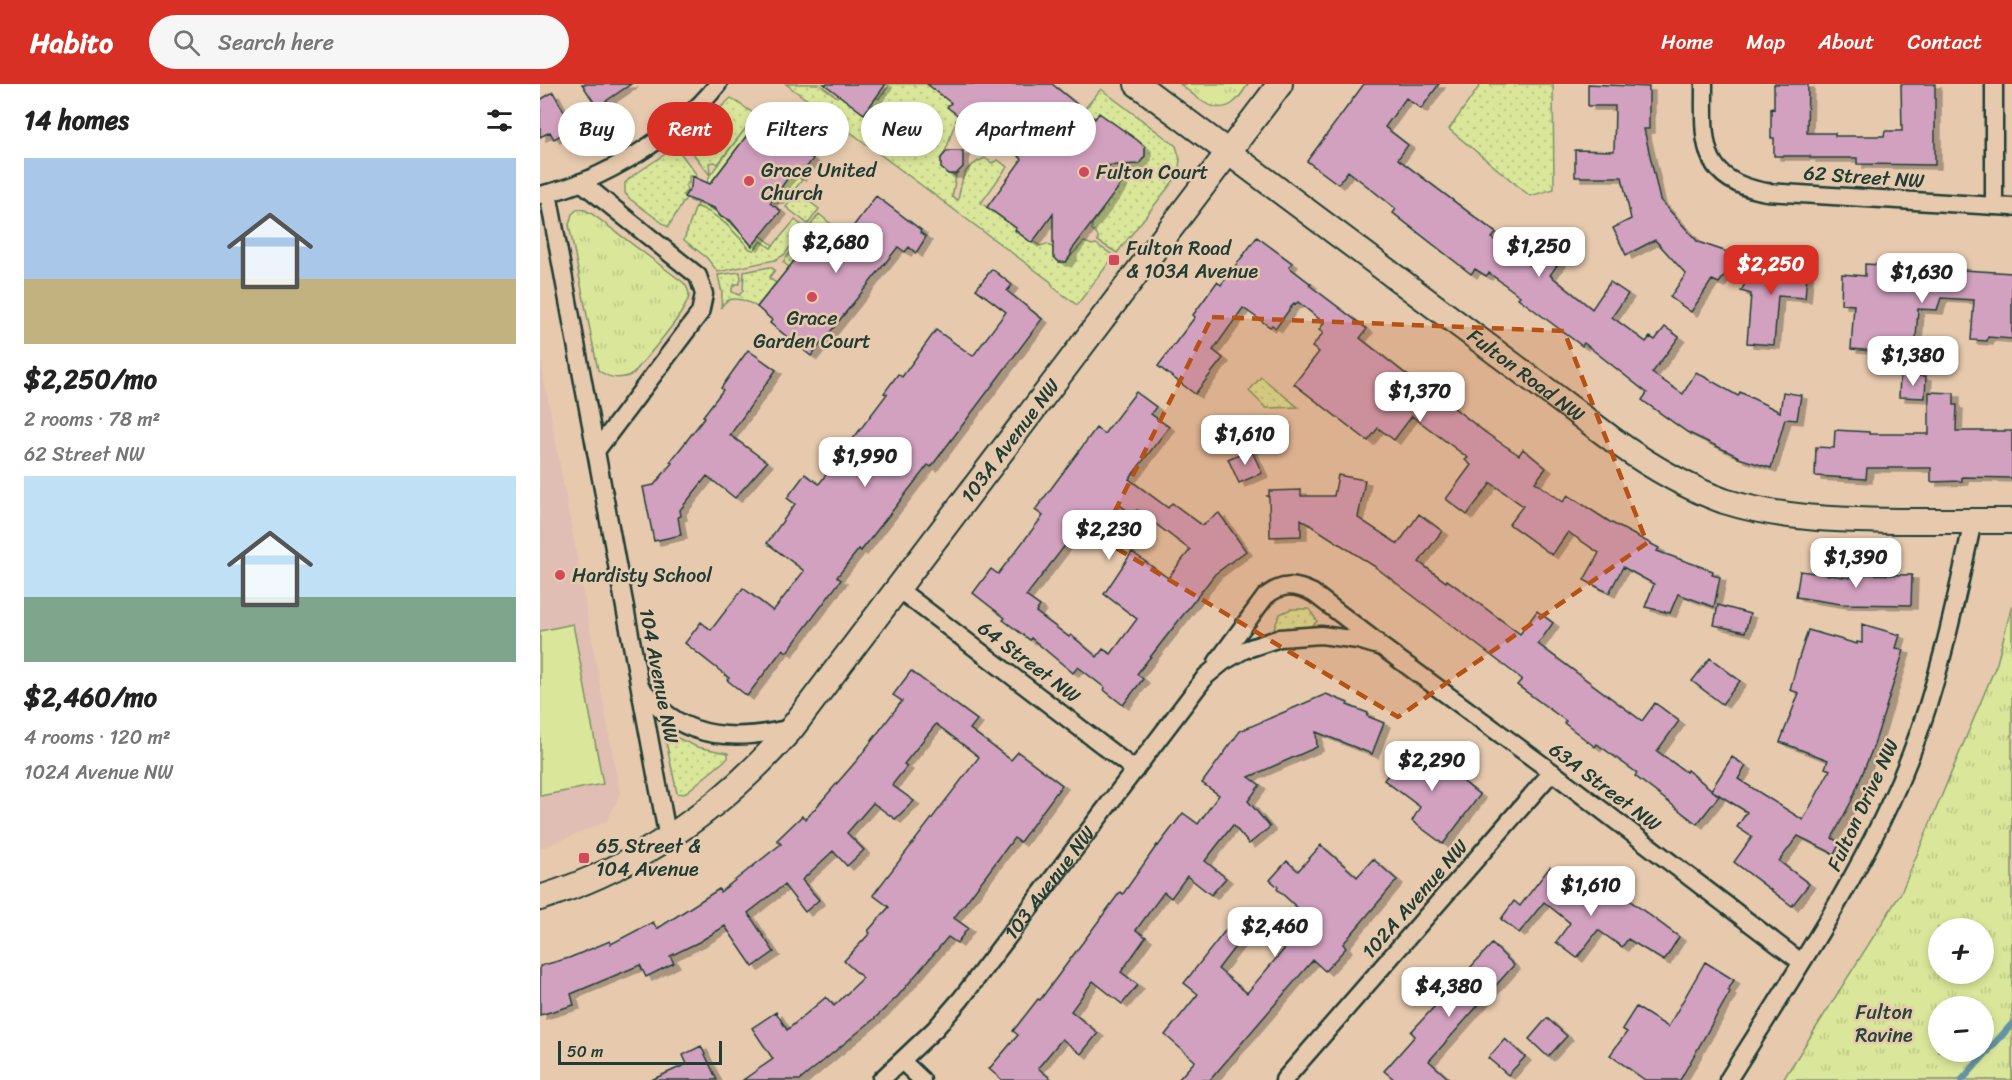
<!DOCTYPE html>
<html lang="en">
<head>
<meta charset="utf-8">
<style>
	:root { --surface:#fff; --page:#f6f6f6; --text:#222; --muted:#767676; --accent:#d93025 }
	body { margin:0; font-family:Sriracha,sans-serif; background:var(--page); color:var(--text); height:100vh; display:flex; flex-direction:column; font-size:22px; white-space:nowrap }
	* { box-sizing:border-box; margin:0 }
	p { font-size:20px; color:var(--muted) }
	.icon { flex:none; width:33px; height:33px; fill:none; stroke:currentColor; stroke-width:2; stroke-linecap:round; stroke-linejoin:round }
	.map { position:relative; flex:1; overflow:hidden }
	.drawer { display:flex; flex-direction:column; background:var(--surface); width:540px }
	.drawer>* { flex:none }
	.guide { position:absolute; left:18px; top:18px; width:570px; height:54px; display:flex; gap:12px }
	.buttons { position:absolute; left:1388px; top:834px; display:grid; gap:12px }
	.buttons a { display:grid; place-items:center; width:66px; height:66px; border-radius:50%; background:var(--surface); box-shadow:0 3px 9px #0003; font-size:30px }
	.scale { position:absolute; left:18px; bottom:15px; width:164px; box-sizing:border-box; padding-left:6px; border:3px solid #1f3d34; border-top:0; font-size:16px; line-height:21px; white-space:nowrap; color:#1f3d34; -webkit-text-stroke:4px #e7caae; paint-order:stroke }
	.price { position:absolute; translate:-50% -51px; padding:0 14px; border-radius:12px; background:#fff; color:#222; font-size:20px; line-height:39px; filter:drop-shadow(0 2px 3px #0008) }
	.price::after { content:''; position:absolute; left:50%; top:36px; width:18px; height:14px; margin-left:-9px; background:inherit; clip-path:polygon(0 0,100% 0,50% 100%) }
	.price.current { background:var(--accent); color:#fff }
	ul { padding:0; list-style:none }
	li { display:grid; align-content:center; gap:12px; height:318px; padding:0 24px }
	li span { display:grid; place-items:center; height:186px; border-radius:0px; color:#555 }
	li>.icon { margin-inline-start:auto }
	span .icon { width:108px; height:108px; fill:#fffc; stroke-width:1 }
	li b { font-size:26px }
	h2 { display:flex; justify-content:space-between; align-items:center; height:72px; padding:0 24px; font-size:26px }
	.pill { padding:0 21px; border-radius:27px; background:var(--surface); box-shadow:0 3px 9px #0003; font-size:21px; line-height:54px }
	.pill.current { background:var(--accent); color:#fff }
	header { display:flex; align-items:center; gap:36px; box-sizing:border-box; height:84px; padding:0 30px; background:var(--accent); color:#fff }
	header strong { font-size:28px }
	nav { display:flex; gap:33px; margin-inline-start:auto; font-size:21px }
	.search { width:420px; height:54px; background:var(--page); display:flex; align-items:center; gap:15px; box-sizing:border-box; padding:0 21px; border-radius:33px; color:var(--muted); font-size:22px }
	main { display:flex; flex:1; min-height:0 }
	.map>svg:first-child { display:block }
	.built { fill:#e1beb3 }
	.grass { fill:url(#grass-dots); stroke:#7c9267; stroke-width:1.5 }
	.park { fill:url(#park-tufts); stroke:#7c9267; stroke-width:1.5; fill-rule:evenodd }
	.garden { fill:#dae79a; stroke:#7c9267; stroke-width:1.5 }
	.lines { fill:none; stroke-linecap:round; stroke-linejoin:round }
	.stream { stroke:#6593a6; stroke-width:7 }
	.building { fill:#d2a1bf; stroke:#1f3d34; stroke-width:1.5; fill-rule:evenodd; filter:url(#shadow) }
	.street-casing { stroke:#1f3d34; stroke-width:21 }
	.secondary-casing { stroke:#1f3d34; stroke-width:28 }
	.street { stroke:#e7caae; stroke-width:16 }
	.secondary { stroke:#e7caae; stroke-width:24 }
	.marked { fill:#b65216; fill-opacity:0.2; stroke:#b65216; stroke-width:4.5; stroke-dasharray:12 8; stroke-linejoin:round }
	.poi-dot { fill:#d1495b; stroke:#e7caae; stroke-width:2 }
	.labels { text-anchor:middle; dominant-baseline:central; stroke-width:5; stroke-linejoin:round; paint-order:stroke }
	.poi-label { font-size:20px; fill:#1f3d34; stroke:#e7caae; text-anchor:start }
	.street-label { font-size:20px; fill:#1f3d34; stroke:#e7caae }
	.park-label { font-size:20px; fill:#284639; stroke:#e7caae }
</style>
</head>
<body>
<header>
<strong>Habito</strong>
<div class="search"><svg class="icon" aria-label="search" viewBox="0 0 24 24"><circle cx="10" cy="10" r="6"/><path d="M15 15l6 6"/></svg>Search here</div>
<nav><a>Home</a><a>Map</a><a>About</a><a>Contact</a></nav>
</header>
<main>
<section class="drawer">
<h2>14 homes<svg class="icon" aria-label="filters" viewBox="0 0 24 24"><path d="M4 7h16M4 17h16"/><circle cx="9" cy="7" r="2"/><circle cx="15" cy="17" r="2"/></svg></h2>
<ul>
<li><span style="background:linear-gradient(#a9c7e8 65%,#c2b280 0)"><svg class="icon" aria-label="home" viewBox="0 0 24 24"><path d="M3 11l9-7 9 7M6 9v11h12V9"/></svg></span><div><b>$2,250/mo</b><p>2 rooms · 78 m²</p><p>62 Street NW</p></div></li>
<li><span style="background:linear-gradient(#bfe0f5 65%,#7fa58c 0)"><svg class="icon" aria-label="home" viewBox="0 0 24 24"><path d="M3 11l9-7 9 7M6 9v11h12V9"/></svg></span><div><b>$2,460/mo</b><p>4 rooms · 120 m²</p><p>102A Avenue NW</p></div></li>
</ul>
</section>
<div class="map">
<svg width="1472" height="996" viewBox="0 0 1472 996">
	<defs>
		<pattern id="grass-dots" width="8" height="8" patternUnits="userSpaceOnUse" patternTransform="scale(1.5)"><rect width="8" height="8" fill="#dae79a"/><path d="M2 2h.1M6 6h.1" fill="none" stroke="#bbc785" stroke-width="1.8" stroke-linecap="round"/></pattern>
		<pattern id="park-tufts" width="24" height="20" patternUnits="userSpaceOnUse" patternTransform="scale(1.5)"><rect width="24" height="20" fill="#dae79a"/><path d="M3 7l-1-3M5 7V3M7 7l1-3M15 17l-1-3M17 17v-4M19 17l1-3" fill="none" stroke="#bbc785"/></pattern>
		<filter id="shadow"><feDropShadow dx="6" dy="4" stdDeviation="0" flood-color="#0004"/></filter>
	</defs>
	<rect width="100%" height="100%" fill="#e7caae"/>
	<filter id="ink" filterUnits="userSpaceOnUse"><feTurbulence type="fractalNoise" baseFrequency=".0167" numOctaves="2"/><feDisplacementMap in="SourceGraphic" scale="12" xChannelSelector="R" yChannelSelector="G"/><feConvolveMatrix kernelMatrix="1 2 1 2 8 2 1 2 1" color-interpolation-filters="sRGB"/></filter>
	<g filter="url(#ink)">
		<!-- built -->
		<path class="built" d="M0 271 80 710 67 737 0 765Z"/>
		<!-- grass -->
		<path class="grass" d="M246 0H279L297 13 299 11 324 30 334 16 332 15 339 14 349 2 347 0H390L411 19 408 23 420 33C408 46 411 63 401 74V84L408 90 416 92 412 113 418 116C423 92 421 85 445 74L452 79 458 76 467 83 441 119 476 144 475 147 491 158 493 157 500 162 507 160 513 164V172L519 178 526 177 544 158 552 161 556 160 574 172 537 221 513 203 511 198Z
			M941 0H1013L1014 105 990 112 909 45Z
			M561 5 636 62 640 75 638 91 577 169 558 157V152L552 146V140L563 126 560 123 585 91 584 90 591 80 605 72V63L587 49 583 54 559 29 553 36 542 28Z
			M191 14 216 31 178 80 175 78 169 79 170 91 144 58Z
			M136 63 156 90 155 93 149 92V99L146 102 147 106 143 111 146 114 128 143 90 115 85 109V99L91 93Z
			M257 108 279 125 268 140 246 123Z
			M156 122C179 130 194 147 210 165L214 166 221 157 231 164 255 136 265 144 244 171 235 176 178 188 166 173 144 156Z
			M279 130 291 140 251 189 247 186 249 183 243 178Z
			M230 183 235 186 229 194 236 199 217 223C206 216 188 209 181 224L182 209 178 191 200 188 201 195 199 200H195L192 204V208L199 211 203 207 204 188Z
			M721 293 758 323 726 324 709 307Z
			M751 525H769L777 537 771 544 736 549 734 544 740 530Z
			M129 650 157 663 188 669V674L144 710 137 709 125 653Z"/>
		<!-- park -->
		<path class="park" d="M640 0H708C704 6 699 15 693 19 674 33 654 11 640 0Z
			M38 125 45 126 52 130 144 199C147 203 149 208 149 212 146 229 105 275 93 290 80 296 70 295 58 286L29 141 32 130Z
			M1472 521V996H1243L1361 809 1457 579ZM1443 844V890H1398V844ZM1443 922V968H1398V922Z"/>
		<!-- garden -->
		<path class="garden" d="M216 31 220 34 170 100 167 99 170 91Z
			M252 88 262 96 244 119H236L232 116Z
			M158 118C181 127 196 143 212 162L220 151 233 161 231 164 221 157 214 166 210 165C194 147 179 130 156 122Z
			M33 540 63 700 0 712V547Z"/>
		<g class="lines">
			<!-- stream -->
			<path class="stream" d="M1422 996 1472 940"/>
		</g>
		<!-- building -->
		<path class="building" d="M42 0H91L57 23Z
			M284 0H346L324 30Z
			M387 0H512L555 35 559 29 597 56 605 63V72L599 80 561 82 582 99 531 167V171L526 178H519L513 172V130L492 159 475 146 476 144 447 123 482 75 448 49 441 58 416 37 420 33 407 23 411 19Z
			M824 0H899L881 25 866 14 845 43 868 61 858 75 956 149 952 154 988 181 1009 153 1028 166 1010 191 1052 225 1070 198 1088 210 1072 233 1106 258 1110 253 1115 256 1125 243 1139 253 1112 289 1143 310 1156 288 1198 312 1200 308 1240 328 1243 308 1261 311 1257 336 1245 335 1231 384 1198 374 1199 373 1147 348 1102 316 1107 309 1044 259 1042 262 978 214 980 212 949 189 946 192 935 185 931 190 853 129 856 125 808 87 798 100 767 77Z
			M1048 0 1109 3V45H1104L1120 116 1158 158 1199 172 1179 199 1172 196 1151 228 1130 213 1146 190 1115 156 1086 171 1073 144 1091 135 1082 93H1035V66L1074 67 1075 22H1048Z
			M1234 0H1268L1267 49H1295V52H1344L1345 47H1362L1361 0H1395V81L1317 80V74H1270V72H1234V54H1231V24L1234 25Z
			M13 8 33 44 14 55 10 48 0 53V16Z
			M220 34 273 75 259 93 252 88 230 119 241 127 212 162 190 136 181 133 174 124 144 113 151 103 152 92 170 100Z
			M407 67H423V83L416 90H408L401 84V74Z
			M336 112 381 146 380 148 386 153 376 169 369 163 365 168 358 163 271 272 230 239 232 236 217 223 258 172 262 175 291 140 306 152Z
			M717 153 752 179 749 183 771 200 769 201 827 245 820 254 881 302 883 300 946 349 979 371 983 365 1006 384 995 398 1023 418 1028 411 1070 438 1119 464 1117 467 1173 487 1172 491 1180 493 1174 523 1138 510 1130 529 1105 523 1114 500 1083 483 1069 509 1044 496 1059 469 1028 448 1012 471 969 440 983 422 951 399 927 431 906 415 931 381 925 376 928 374 872 332 854 356 838 344 828 357 754 300 779 268 772 263 783 249 779 246 784 239 758 218 756 220 754 219 736 244 732 241 730 243 703 224 673 266 683 274 655 310 618 282 655 233 653 231 677 198 681 201Z
			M1217 178 1268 181 1265 214 1238 212 1234 261 1207 259 1211 210 1201 207Z
			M1325 180 1472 189V255L1448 253 1447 257 1431 256 1434 216 1401 214 1397 226 1378 225 1375 270 1311 265 1314 221 1301 220 1302 190 1325 192Z
			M452 185 472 201 467 207 502 235 391 383 388 381 321 467 319 465 297 493 301 496 247 568 243 565 207 612 187 596 189 594 145 559 161 538 171 546 203 504 233 527 264 487 227 459 255 420 247 414 265 390 279 400 347 310 344 309 358 290 362 293 396 246 433 272 466 228 436 205Z
			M208 266 236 286 190 351 227 378 195 414 167 392 140 426 141 432 138 433 141 451 114 457 103 403 114 401 132 379 130 378 165 333 163 332 183 306 181 304Z
			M1360 292H1386L1385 314 1359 313Z
			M596 308 616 323 611 330 629 343 589 395 628 424 632 419 662 441 679 429 706 467 675 490 597 590 603 595 583 621 564 606 565 604 538 583 533 589 491 554 490 556 463 536 465 534 433 509 451 485 458 490 503 432 495 426 556 344 564 350ZM580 421 593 431 597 426 650 466 628 494 592 468 564 510 597 535 571 570 563 565 557 573 531 551 529 553 496 528 500 522 486 512 543 438 557 449Z
			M1389 308 1414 309V321H1417L1416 347H1472V394L1422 393V397L1391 398V384H1327L1326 395 1275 392 1276 363 1294 364 1295 346 1329 348V350H1389Z
			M711 365 722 389 699 399 688 375Z
			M798 391 825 396 818 434 858 460 879 430 902 447 879 478 906 498 907 496 980 550 997 527 1013 539 998 560 1102 637 1115 619 1139 637 1117 667 1146 688 1147 686 1179 712 1157 740 1095 692 1097 689 1057 660 1055 663 1024 639 1026 637 977 601 982 595 834 482 761 435V452L730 453 729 414 727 412H729V407L761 406V412H794Z
			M1260 487 1310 494V490L1372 491 1371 521 1301 520 1256 513Z
			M1178 521 1210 530 1205 548 1174 541Z
			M1322 540 1360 551 1356 564 1364 566 1334 661 1311 718 1292 754 1300 759 1294 770 1258 752 1239 777 1269 800 1252 822 1194 778 1212 753 1197 743 1207 728 1171 706 1192 673 1206 682 1198 695 1263 736 1290 686 1285 684 1288 676 1240 658 1259 609 1250 606 1257 580 1268 546 1317 560V558L1322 559Z
			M1170 574 1200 597 1182 620 1152 597Z
			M371 587 437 636 430 645 471 676 478 668 522 701 480 758 474 754 414 834 428 844 417 859 408 853 358 912 334 935 260 996H203L233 975 212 944 236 928 247 946 286 913 294 922 323 894 304 877 330 849 328 847 349 823 333 811 439 673 396 640 364 680 367 682 352 701 374 717 355 735 333 719 307 749 324 766 307 782 293 767 262 796 279 816 265 828 244 801 208 829 234 868 213 883 185 842 159 858 130 872 134 879 106 893 100 881 31 910 34 921 0 931V882L29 874 70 857 71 860 113 838 117 845 179 805 180 808 241 760 237 756 262 732 266 735 318 675 362 617 353 611Z
			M786 610 808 619 807 621 828 629 827 632 844 639 832 670 776 648 777 663 709 693 720 701 708 717 730 743 709 760 693 741 665 777 686 794 671 811 647 792 631 814 624 808 596 846 606 853 581 888 598 901 582 920 553 897 531 927 558 949 541 970 522 955 498 984 512 996H462L449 985 478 951 473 947 498 915 500 916 580 808 583 810 617 761 618 762 643 729 658 740 679 711 662 699 700 647Z
			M873 658 940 711 903 760 872 737 880 723 844 696Z
			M781 761 817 793 833 775 857 796 803 860 806 864 785 887 773 876 670 996H638L655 977 625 951 658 910 644 899 688 843 702 854 678 885 707 909 762 844 753 837 762 828 737 805 738 803 730 796 747 777 758 787Z
			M1010 783 1019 790 1022 788 1060 818 1065 810 1076 818 1082 811 1139 853 1124 877 1088 855 1082 863 1058 846 1037 874 1016 858 1030 839 1004 818 979 849 961 835 974 817 980 822Z
			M952 860 974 881 889 977 910 996H855L844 987 875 952 871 948Z
			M1165 878 1194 896 1188 906 1190 908 1140 996H1105L1070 971 1087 948 1082 945 1096 923 1128 943Z
			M1007 934 1027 952 1008 973 989 955Z
			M965 955 985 973 968 991 948 974Z
			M161 962 177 996H111L147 980 143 971Z"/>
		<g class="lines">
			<!-- street casing -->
			<g class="street-casing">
				<g id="street">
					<path d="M1164 0C1164 56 1158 96 1226 108L1472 123"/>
					<path d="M41 98 158 192 164 210 160 229 56 367"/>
					<path d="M8 109 128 755"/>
					<path d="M0 111C62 98 139 50 178 0"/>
					<path d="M1454 122V0"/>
					<path d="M357 504 595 686"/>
					<path d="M677 578 725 513C741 499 755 500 773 509L837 558"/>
					<path d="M101 604C108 611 114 619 121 625 157 658 207 655 251 644"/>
					<path d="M363 978 382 996"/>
					<path id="s1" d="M341 996 395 945 421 915 666 592 683 578 704 566 740 554 781 551 818 556 842 563 1012 688 1261 878"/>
					<path d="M744 996 1012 688"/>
					<path d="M1188 996C1254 890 1325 787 1371 670 1400 595 1416 515 1433 437"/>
				</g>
			</g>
			<!-- secondary casing -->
			<g class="secondary-casing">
				<g id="secondary">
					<path id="s2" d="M597 0 1076 358C1110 382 1145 403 1184 417 1241 435 1299 436 1357 437 1395 437 1434 437 1472 437"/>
					<path id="s3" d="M0 814C102 782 183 724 252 644L740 0"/>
				</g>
			</g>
			<!-- street -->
			<use href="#street" class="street"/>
			<!-- secondary -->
			<use href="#secondary" class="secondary"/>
		</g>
	</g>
	<!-- marked area -->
	<path class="marked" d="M672 233 1024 247 1107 459 858 633 561 455Z"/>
	<!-- markers -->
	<g class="poi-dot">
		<circle cx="544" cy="88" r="6"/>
		<circle cx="209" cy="97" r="6"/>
		<rect x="568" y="170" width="12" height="12" rx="3"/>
		<circle cx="272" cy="213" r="6"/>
		<circle cx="20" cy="491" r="6"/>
		<rect x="38" y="768" width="12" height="12" rx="3"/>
	</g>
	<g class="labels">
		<!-- poi labels -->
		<g class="poi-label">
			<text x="221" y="86">Grace United<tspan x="221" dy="23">Church</tspan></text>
			<text x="556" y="88">Fulton Court</text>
			<text x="586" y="164">Fulton Road<tspan x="586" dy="23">&amp; 103A Avenue</tspan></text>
			<text x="272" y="234" text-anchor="middle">Grace<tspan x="272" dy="23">Garden Court</tspan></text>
			<text x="32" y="491">Hardisty School</text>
			<text x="56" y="762">65 Street &amp;<tspan x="56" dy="23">104 Avenue</tspan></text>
		</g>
		<!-- street labels -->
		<g class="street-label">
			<text transform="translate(1324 93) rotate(4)">62 Street NW</text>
			<text stroke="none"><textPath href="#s2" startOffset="486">Fulton Road NW</textPath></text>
			<text stroke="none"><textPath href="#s3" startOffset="669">103A Avenue NW</textPath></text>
			<text transform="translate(489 578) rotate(37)">64 Street NW</text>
			<text transform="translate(119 592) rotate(79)">104 Avenue NW</text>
			<text transform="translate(1065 703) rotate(37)">63A Street NW</text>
			<text transform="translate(1323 721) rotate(-65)">Fulton Drive NW</text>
			<text stroke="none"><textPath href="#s1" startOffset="260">103 Avenue NW</textPath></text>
			<text transform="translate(875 815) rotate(-49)">102A Avenue NW</text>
		</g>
		<!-- park labels -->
		<g class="park-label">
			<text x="1344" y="928">Fulton<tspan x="1344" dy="23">Ravine</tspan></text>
		</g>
	</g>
</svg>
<div class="buttons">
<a>+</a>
<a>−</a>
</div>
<div class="scale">50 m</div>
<b class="price" style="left:296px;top:190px">$2,680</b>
<b class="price" style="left:999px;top:194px">$1,250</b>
<b class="price current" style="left:1231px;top:212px">$2,250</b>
<b class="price" style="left:1382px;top:220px">$1,630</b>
<b class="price" style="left:1373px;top:303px">$1,380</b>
<b class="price" style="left:880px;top:339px">$1,370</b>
<b class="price" style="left:705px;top:382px">$1,610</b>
<b class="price" style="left:325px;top:404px">$1,990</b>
<b class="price" style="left:569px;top:477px">$2,230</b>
<b class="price" style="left:1316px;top:505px">$1,390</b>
<b class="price" style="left:892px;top:708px">$2,290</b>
<b class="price" style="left:1051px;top:833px">$1,610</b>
<b class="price" style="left:735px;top:874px">$2,460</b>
<b class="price" style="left:909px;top:934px">$4,380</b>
<div class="guide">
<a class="pill">Buy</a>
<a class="pill current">Rent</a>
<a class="pill">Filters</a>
<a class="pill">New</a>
<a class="pill">Apartment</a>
</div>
</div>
</main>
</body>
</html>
